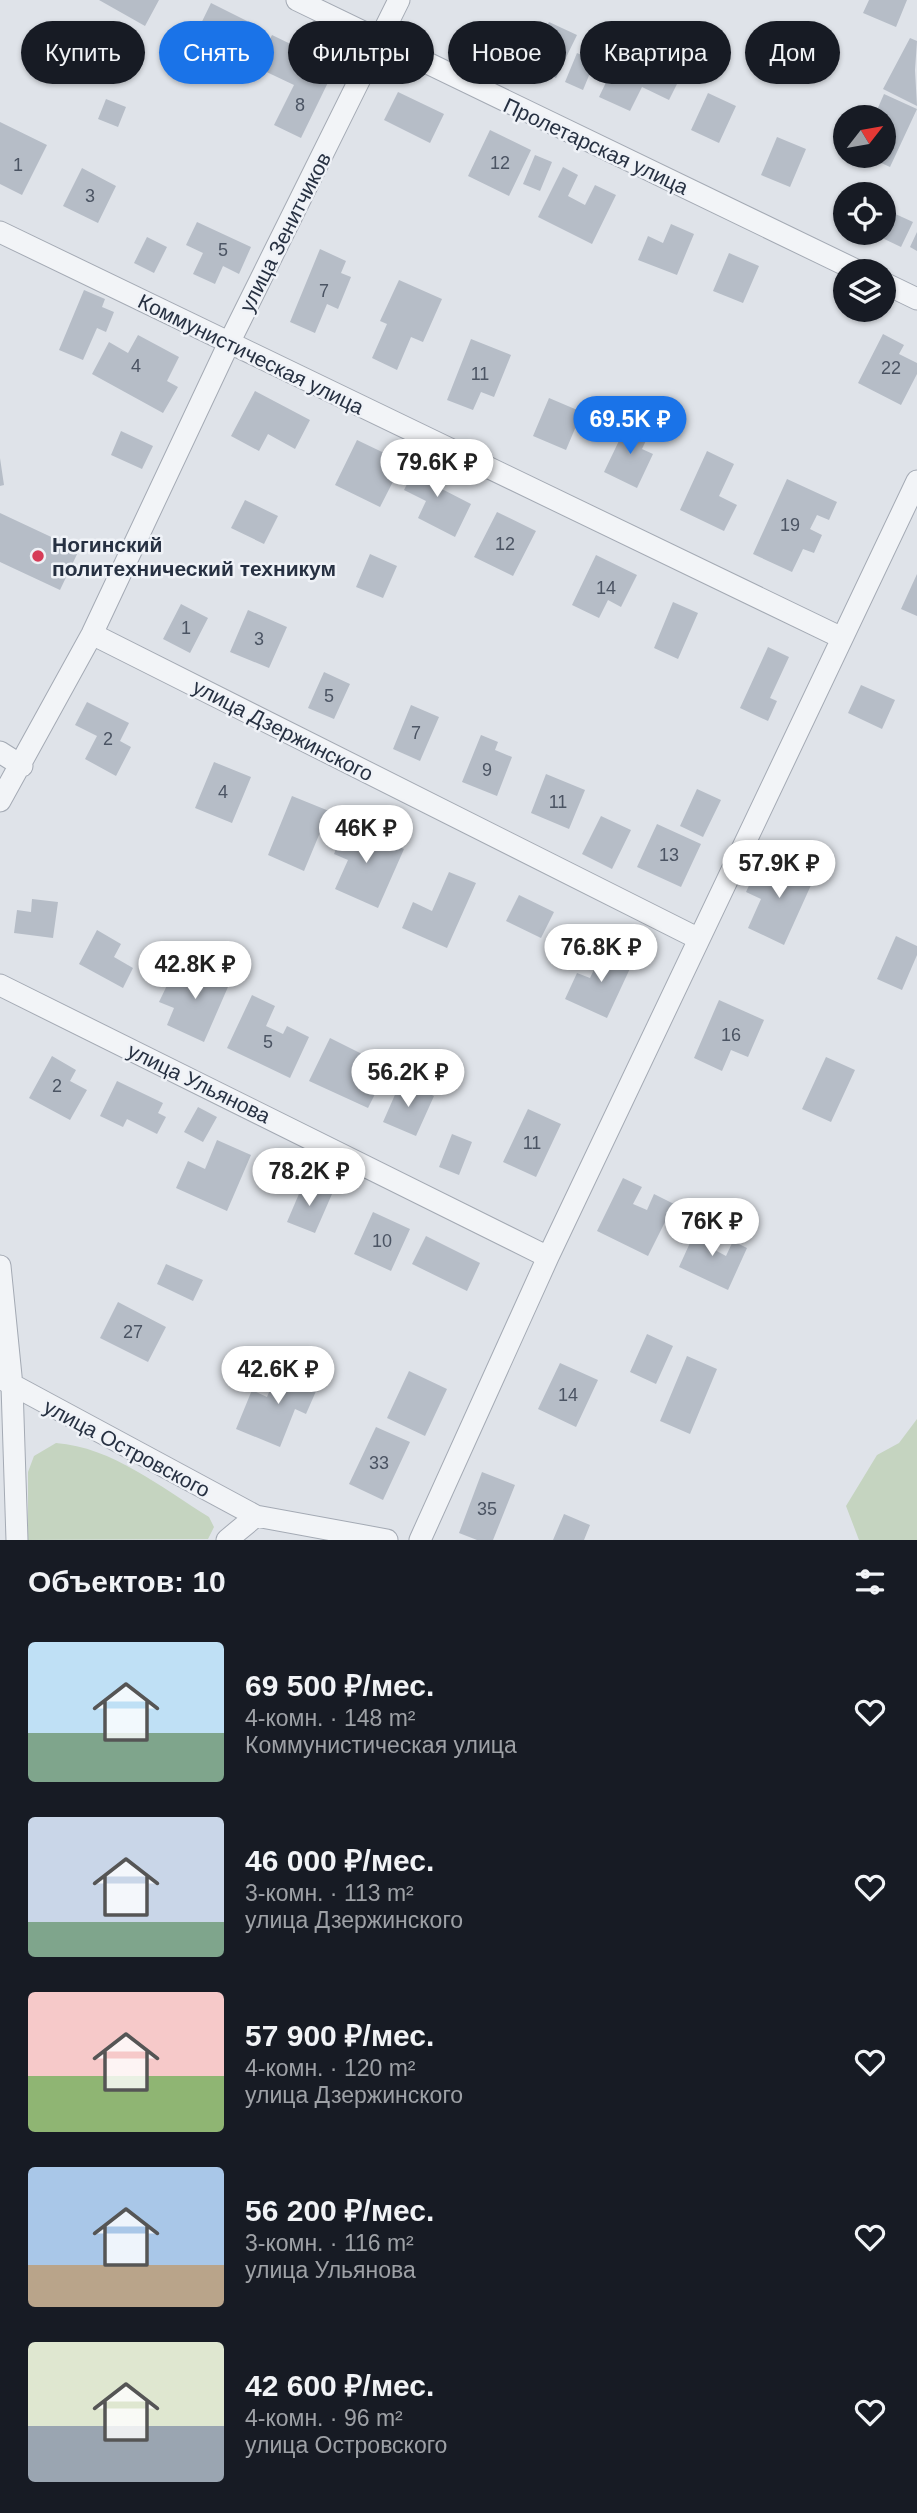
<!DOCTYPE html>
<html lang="ru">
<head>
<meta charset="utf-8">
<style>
	:root { --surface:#171b24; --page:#242831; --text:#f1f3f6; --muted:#9ea1a6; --accent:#1a73e8 }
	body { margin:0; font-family:Arial,sans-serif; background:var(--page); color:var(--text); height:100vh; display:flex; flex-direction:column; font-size:26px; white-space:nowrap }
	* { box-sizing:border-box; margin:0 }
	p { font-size:23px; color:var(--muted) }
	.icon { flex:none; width:38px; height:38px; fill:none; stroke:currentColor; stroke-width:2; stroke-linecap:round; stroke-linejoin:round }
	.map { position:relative; height:1540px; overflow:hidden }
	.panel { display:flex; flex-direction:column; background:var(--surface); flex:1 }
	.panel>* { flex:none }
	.guide { position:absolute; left:21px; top:21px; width:875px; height:63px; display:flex; gap:14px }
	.needle { width:46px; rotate:59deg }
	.controls { position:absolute; left:833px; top:105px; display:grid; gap:14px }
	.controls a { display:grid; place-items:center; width:63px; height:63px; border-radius:50%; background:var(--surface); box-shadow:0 2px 5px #0004; font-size:35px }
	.price { position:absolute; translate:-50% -60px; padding:0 16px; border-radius:24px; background:#fff; color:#222; font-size:23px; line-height:46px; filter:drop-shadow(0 2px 4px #0008) }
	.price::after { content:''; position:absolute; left:50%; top:42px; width:21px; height:16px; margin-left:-10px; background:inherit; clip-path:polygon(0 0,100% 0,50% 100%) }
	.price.current { background:var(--accent); color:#fff }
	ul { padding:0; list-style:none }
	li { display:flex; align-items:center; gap:21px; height:175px; padding:0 28px }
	li span { display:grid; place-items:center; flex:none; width:196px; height:140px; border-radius:7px; color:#555 }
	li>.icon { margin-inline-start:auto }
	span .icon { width:84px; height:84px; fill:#fffc; stroke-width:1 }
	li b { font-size:30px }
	h2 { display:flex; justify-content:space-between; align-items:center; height:84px; padding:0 28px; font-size:30px }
	.pill { padding:0 24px; border-radius:32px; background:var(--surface); box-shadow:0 2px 5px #0004; font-size:24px; line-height:63px }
	.pill.current { background:var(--accent); color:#fff }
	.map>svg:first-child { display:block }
	.green { fill:#c5d4c0 }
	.building { fill:#b6bdc7 }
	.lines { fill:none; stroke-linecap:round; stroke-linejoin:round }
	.street-casing { stroke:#a4aab4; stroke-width:23 }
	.street { stroke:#f2f4f7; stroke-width:21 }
	.poi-dot { fill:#d63c58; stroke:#eff2f7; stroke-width:2.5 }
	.labels { text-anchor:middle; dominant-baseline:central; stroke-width:5; stroke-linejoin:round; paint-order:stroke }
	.number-label { font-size:18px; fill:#4b5463 }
	.street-label { font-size:21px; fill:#273142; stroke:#eff2f7 }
	.poi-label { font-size:21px; font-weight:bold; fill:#273142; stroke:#eff2f7; text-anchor:start }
</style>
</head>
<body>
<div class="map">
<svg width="917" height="1540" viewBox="0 0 917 1540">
	<rect width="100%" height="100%" fill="#dfe3e9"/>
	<!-- green -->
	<path class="green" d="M917 1419V1540H859L846 1506 877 1455 899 1443Z
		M56 1443C112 1447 162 1488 209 1517L214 1527 208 1539 28 1540V1472L34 1456Z"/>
	<!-- building -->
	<path class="building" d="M99 0H159L145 26Z
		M869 0H907L896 27 863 13Z
		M211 3 247 21 229 58 193 40Z
		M549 22 577 35 556 78 528 64Z
		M272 35 336 66 301 138 274 125 294 85 256 67Z
		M910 38 917 41 915 70 917 106 883 89Z
		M577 53 595 61 583 90 565 82Z
		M620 53 645 65 649 56 683 72 669 100 642 87 630 111 599 97Z
		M398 92 444 114 430 143 384 120Z
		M708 93 736 106 719 143 691 130Z
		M884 94 917 109 890 167 866 156H884V117H874Z
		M106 99 126 107 118 127 98 119Z
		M0 122 47 145 22 195 0 184Z
		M490 130 531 150 509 196 468 176Z
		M777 137 806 149 790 187 761 175Z
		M535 155 552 162 540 191 523 184Z
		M563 167 578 175 568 196 585 205 595 185 616 195 592 244 538 217Z
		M82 168 116 186 98 223 63 206Z
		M891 212 913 222 901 247 880 237Z
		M197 222 251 247 239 274 223 266 215 284 193 274 203 253 186 245Z
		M671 224 694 234 677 275 638 260 648 236 663 243Z
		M917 232V251L910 247Z
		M147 237 167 247 154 273 134 263Z
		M320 249 346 261 341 273 351 277 338 309 327 304 315 333 290 322Z
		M729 253 759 266 743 303 713 291Z
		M399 280 442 299 423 342 411 337 397 370 372 358 387 324 380 321Z
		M84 290 105 299 102 307 114 312 106 332 97 328 83 360 59 350Z
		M883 334 904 345 899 354 917 363V374L901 405 858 383Z
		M138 335 179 357 167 381 178 387 163 413 92 374 109 342 128 353Z
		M471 339 511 355 494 397 481 392 473 410 447 400Z
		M255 391 310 420 295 449 268 434 259 451 231 436Z
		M549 398 582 412 566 450 533 436Z
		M628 422 650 432 642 449 653 454 637 488 604 472Z
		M121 431 153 446 142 469 111 455Z
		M357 440 403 462 380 507 335 485Z
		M707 451 734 464 719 496 737 505 724 531 680 510Z
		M0 458 4 485 0 486Z
		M420 458 444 470 436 486 471 504 455 537 418 518 426 501 404 490Z
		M787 479 837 502 829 520 817 515 810 529 822 535 814 553 803 549 792 572 753 554Z
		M245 500 278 516 264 544 231 528Z
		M497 512 536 531 513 576 474 557Z
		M0 513 79 550 60 590 0 562Z
		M370 554 397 566 383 598 356 587Z
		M596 555 637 575 621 607 608 600 599 618 572 605Z
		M917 574V616L901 609Z
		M673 602 698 613 678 659 654 648Z
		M181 604 208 618 190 653 163 639Z
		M248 610 287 627 269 668 230 652Z
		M768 647 789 657 770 698 777 701 768 721 740 708Z
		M324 672 350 684 334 719 308 708Z
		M861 685 895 700 882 729 848 713Z
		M87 702 129 723 120 741 131 747 116 776 85 759 97 736 75 725Z
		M411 705 439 717 420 761 393 749Z
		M481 735 498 742 495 750 512 757 497 796 462 782Z
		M214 762 251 777 232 823 195 808Z
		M546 774 585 790 569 829 531 813Z
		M697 789 721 800 703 837 680 826Z
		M292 796 329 811 304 871 268 855Z
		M601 816 631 830 612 869 582 854Z
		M347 824 404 849 378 908 335 889 348 860 334 854Z
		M657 824 701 844 681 887 637 867Z
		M785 860 816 874 784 945 748 928 761 899 746 892 758 866 778 875Z
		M449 872 476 883 447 948 402 928 413 902 432 911Z
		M519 895 554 912 541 938 506 921Z
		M32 899 58 902 53 938 14 933 17 910 31 912Z
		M97 930 121 944 114 957 133 968 123 988 79 964Z
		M896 936 917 946V955L902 990 877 979Z
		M604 948 633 962 607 1018 565 999 577 973 590 978Z
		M192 962 231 980 204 1042 167 1025 174 1008 159 1002 170 979 182 985Z
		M252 995 275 1006 266 1026 283 1034 287 1026 309 1037 290 1078 227 1048Z
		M719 1000 764 1020 748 1057 731 1050 722 1071 694 1058Z
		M330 1038 370 1058 360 1079 378 1088 368 1108 309 1081Z
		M52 1056 76 1070 70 1081 87 1090 70 1120 29 1098Z
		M826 1057 855 1070 831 1122 802 1109Z
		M117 1081 163 1103 158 1113 166 1117 157 1134 127 1119 123 1127 100 1116Z
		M401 1081 434 1096 416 1136 383 1122Z
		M198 1107 217 1117 203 1142 184 1132Z
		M528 1109 561 1124 536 1177 503 1162Z
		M452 1134 472 1142 459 1175 439 1167Z
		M217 1140 251 1155 227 1211 176 1188 188 1161 205 1169Z
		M623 1178 642 1187 633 1204 647 1210 654 1194 674 1204 648 1256 597 1231Z
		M304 1182 332 1194 315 1233 287 1222Z
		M373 1212 410 1229 391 1271 354 1254Z
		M699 1223 720 1233 713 1249 726 1256 733 1241 747 1248 728 1290 679 1267Z
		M426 1236 480 1263 467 1291 412 1264Z
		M166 1264 203 1280 193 1301 157 1284Z
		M118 1302 166 1327 148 1362 100 1338Z
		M647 1334 673 1346 656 1384 630 1372Z
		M687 1356 717 1369 690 1434 660 1421Z
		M560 1363 598 1380 576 1427 538 1409Z
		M280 1366 320 1382 306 1414 295 1409 280 1447 236 1429 252 1390 267 1397Z
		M409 1371 447 1389 425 1436 387 1418Z
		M376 1427 410 1442 383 1500 349 1484Z
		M482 1472 515 1485 493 1540H477L459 1533Z
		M564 1514 590 1525 584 1540H553Z"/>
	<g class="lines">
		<!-- street casing -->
		<g class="street-casing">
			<path id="street" d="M297 0 858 271
				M0 232 842 638
				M884 283 917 299
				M92 634 699 939
				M0 752 22 766
				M0 801 92 634 229 343 399 0
				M0 985 548 1257
				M0 1266 12 1386 17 1540
				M0 1378 256 1516
				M227 1540 256 1516 387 1540
				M420 1540 548 1257 917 481"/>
		</g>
		<!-- street -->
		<use href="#street" class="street"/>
	</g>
	<!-- markers -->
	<circle class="poi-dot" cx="38" cy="556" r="7"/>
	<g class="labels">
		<!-- number labels -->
		<g class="number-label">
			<text x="300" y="105">8</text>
			<text x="500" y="163">12</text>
			<text x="18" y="165">1</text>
			<text x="90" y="196">3</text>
			<text x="223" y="250">5</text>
			<text x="324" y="291">7</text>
			<text x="136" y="366">4</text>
			<text x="891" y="368">22</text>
			<text x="480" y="374">11</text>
			<text x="790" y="525">19</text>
			<text x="505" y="544">12</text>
			<text x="606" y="588">14</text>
			<text x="186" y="628">1</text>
			<text x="259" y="639">3</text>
			<text x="329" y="696">5</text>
			<text x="416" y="733">7</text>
			<text x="108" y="739">2</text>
			<text x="487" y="770">9</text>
			<text x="223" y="792">4</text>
			<text x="558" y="802">11</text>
			<text x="669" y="855">13</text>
			<text x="731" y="1035">16</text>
			<text x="268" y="1042">5</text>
			<text x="57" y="1086">2</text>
			<text x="532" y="1143">11</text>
			<text x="382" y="1241">10</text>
			<text x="133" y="1332">27</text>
			<text x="568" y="1395">14</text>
			<text x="379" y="1463">33</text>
			<text x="487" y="1509">35</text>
		</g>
		<!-- street labels -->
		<g class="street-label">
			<text transform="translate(596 146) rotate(25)">Пролетарская улица</text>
			<text transform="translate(285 232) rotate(-63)">улица Зенитчиков</text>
			<text transform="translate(251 354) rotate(26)">Коммунистическая улица</text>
			<text transform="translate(283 730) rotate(27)">улица Дзержинского</text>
			<text transform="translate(199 1083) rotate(26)">улица Ульянова</text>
			<text transform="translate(127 1448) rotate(28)">улица Островского</text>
		</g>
		<!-- poi labels -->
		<g class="poi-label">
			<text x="52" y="544">Ногинский<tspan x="52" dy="24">политехнический техникум</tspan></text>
		</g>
	</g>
</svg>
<div class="controls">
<a><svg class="needle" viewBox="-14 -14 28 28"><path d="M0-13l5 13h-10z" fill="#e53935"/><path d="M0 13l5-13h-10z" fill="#9ea1a6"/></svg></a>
<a><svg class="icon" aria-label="locate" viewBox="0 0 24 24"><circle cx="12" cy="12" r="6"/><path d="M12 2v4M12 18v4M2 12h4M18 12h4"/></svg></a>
<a><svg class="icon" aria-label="layers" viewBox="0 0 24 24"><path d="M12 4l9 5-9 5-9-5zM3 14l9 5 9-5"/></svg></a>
</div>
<b class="price current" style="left:630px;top:456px">69.5K ₽</b>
<b class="price" style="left:437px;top:499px">79.6K ₽</b>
<b class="price" style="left:366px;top:865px">46K ₽</b>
<b class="price" style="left:779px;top:900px">57.9K ₽</b>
<b class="price" style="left:601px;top:984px">76.8K ₽</b>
<b class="price" style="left:195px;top:1001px">42.8K ₽</b>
<b class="price" style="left:408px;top:1109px">56.2K ₽</b>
<b class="price" style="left:309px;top:1208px">78.2K ₽</b>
<b class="price" style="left:712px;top:1258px">76K ₽</b>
<b class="price" style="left:278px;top:1406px">42.6K ₽</b>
<div class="guide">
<a class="pill">Купить</a>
<a class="pill current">Снять</a>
<a class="pill">Фильтры</a>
<a class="pill">Новое</a>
<a class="pill">Квартира</a>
<a class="pill">Дом</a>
</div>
</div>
<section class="panel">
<h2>Объектов: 10<svg class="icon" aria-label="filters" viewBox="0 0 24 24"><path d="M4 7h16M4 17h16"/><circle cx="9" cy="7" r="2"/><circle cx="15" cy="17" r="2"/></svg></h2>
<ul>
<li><span style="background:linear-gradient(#bfe0f5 65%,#7fa58c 0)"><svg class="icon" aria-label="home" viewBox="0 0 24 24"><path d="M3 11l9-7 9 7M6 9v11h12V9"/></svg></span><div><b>69 500 ₽/мес.</b><p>4-комн. · 148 m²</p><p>Коммунистическая улица</p></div><svg class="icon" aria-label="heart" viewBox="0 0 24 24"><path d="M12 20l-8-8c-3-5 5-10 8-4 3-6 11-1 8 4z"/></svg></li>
<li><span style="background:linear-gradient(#c9d6e8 75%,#7fa58c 0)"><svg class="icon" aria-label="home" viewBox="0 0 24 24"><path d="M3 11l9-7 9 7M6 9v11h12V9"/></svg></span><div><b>46 000 ₽/мес.</b><p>3-комн. · 113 m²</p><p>улица Дзержинского</p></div><svg class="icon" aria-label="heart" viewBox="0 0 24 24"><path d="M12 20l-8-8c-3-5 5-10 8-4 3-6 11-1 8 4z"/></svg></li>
<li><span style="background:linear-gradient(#f6c9c9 60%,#8fb573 0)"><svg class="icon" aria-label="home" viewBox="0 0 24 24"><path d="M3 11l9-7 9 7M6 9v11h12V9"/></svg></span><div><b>57 900 ₽/мес.</b><p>4-комн. · 120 m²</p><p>улица Дзержинского</p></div><svg class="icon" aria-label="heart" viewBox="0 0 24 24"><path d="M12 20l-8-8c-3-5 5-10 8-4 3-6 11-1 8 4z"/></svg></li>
<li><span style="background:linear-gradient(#a9c7e8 70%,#b9a48a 0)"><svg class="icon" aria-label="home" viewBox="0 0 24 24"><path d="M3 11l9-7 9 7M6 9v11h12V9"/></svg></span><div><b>56 200 ₽/мес.</b><p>3-комн. · 116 m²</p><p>улица Ульянова</p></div><svg class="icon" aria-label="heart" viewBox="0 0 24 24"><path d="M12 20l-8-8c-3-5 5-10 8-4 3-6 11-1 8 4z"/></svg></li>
<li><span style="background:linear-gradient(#dfe7d0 60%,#9aa5b1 0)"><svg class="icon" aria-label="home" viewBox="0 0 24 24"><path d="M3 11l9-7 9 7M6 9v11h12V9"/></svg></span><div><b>42 600 ₽/мес.</b><p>4-комн. · 96 m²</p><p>улица Островского</p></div><svg class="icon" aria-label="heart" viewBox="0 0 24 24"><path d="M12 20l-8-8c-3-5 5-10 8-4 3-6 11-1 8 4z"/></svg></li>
</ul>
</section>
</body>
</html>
